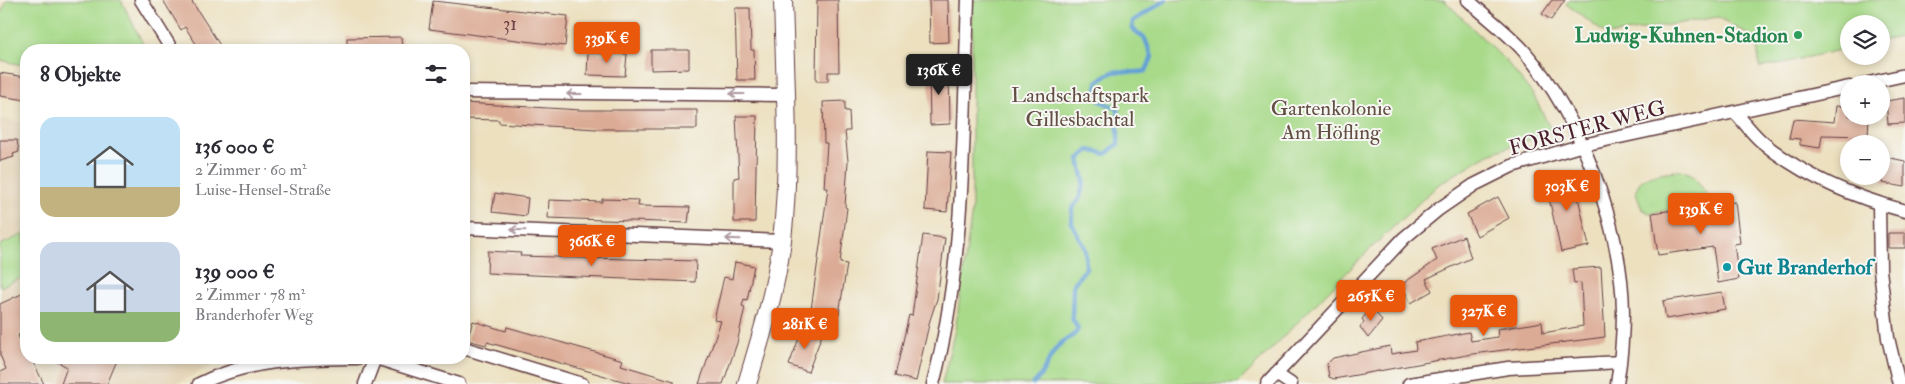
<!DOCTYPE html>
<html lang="de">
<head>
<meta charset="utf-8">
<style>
	:root { --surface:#fff; --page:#f2f2f3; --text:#2b2b33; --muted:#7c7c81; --accent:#ea580c }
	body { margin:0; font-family:"IM FELL Double Pica",serif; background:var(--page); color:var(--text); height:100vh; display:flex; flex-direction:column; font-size:19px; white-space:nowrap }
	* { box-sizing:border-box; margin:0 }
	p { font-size:16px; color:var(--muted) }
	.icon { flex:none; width:28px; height:28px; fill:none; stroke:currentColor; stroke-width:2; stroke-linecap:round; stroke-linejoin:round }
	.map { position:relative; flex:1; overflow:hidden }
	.sheet { position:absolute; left:20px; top:44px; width:450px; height:320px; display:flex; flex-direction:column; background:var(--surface); border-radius:20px; box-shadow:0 2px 8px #0003 }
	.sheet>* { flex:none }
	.fabs { position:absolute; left:1840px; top:15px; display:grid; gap:10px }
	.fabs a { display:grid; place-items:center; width:50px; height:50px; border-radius:50%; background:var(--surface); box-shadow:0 2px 8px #0003; font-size:25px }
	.price { position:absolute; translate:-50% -42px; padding:0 11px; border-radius:5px; background:var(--accent); color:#fff; font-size:16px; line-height:32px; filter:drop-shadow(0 1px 2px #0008) }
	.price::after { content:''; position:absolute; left:50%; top:30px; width:15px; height:11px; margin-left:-8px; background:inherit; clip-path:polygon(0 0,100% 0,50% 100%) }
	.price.selected { background:#222; color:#fff }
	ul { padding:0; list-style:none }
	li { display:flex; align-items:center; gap:15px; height:125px; padding:0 20px }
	li span { display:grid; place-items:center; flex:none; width:140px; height:100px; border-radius:15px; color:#555 }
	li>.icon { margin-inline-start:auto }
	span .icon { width:60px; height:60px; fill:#fffc; stroke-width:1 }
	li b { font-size:21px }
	h2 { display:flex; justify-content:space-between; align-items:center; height:60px; padding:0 20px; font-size:21px }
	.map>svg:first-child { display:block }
	.built { fill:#e3d2b4 }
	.green { fill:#a8da8a; stroke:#797c5a }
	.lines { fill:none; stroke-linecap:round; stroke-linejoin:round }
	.stream { stroke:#63a1d4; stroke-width:4.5 }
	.building { fill:#dcab95 }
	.street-casing { stroke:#623c41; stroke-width:15 }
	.secondary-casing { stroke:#623c41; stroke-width:20 }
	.street { stroke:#fff; stroke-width:12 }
	.secondary { stroke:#fff; stroke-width:18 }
	.oneway { stroke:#ae9aa0 }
	.leisure-dot { fill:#2e9e5b; stroke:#f6f6f2; stroke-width:2 }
	.culture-dot { fill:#0f9aa8; stroke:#f6f6f2; stroke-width:2 }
	.labels { text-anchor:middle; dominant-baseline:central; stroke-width:4; stroke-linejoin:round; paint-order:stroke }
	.number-label { font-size:19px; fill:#6e4246 }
	.leisure-label { font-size:21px; font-weight:bold; fill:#27864d; stroke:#f6f6f2; text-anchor:end }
	.park-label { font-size:21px; fill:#624e43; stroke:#f6f6f2 }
	.street-label { font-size:21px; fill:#4a1f2b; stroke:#f6f6f2 }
	.culture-label { font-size:21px; font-weight:bold; fill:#0d838f; stroke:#f6f6f2; text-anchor:start }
</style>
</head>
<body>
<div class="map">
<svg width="1905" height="384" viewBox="0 0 1905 384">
	<rect width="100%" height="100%" fill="#f6f6f2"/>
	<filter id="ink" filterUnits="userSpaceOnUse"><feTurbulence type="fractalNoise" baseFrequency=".02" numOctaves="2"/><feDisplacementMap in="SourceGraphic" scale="10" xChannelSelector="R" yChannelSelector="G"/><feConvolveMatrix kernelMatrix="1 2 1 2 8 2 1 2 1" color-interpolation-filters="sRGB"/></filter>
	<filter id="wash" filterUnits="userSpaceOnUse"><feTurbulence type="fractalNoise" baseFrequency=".0096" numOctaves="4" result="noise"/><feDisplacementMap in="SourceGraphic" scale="20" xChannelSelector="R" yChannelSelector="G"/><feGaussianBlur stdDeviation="1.12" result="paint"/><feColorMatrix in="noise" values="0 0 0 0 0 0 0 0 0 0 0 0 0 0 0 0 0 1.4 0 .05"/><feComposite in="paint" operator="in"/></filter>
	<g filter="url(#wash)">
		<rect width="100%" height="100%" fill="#ece0bf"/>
		<!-- built -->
		<path class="built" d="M0 119 26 123V358H209L213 365 176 384H0Z"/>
		<!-- green -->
		<path class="green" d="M7 0H121L146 50H85L68 44 52 50H26V66L0 60V16Z
			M972 0H1444L1507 62 1534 96 1552 132 1489 154 1439 184 1370 249 1237 384H942L956 325 972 210Z
			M1570 0H1905V36L1881 41V24H1849V48L1760 68 1756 39 1718 17 1607 35 1566 4Z
			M1681 170 1693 175 1710 199 1709 204 1649 213 1642 209 1636 192C1638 172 1666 173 1681 170Z
			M24 234 26 276 0 287V245Z"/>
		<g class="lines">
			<!-- stream -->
			<path class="stream" d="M1033 384C1046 374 1048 355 1060 344 1067 338 1074 338 1078 329L1072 318 1073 285 1086 268 1085 248 1072 224V209L1080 197 1084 181 1079 159 1089 150 1106 154 1118 144V109L1100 101 1096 92 1097 82C1120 63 1122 76 1146 71L1152 57 1145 39 1132 28 1133 21 1166 0"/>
		</g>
		<g id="blocks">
			<!-- building -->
			<path class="building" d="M163 0H191L223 50H200L185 27 181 30Z
				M817 0H838L839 72H828V81H816Z
				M929 0H948L949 42 930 43Z
				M1552 0H1565L1551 20 1542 14Z
				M433 1 568 16 565 46 429 29Z
				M735 8H750L751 50H754L755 80H737Z
				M401 37 402 50H347V38Z
				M651 50H689V69L651 70Z
				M588 53 627 54 625 76 587 75Z
				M929 68H949L950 124 930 125Z
				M0 73 26 77V100L0 96Z
				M1905 98V123L1888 124 1886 101Z
				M845 101V111H849L850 131H845L848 161 845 207 847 208 840 263 847 264 839 314 811 310 828 188H824L827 143H824L823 102Z
				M464 103 581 110H697V129H596L499 123V120L464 119Z
				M1836 106 1849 107V116H1869L1868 136 1822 135 1820 148 1800 145V139L1789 138 1793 119 1834 122Z
				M736 116H757L755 222H734V178L739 177Z
				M0 140H17L19 152 13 154 14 157 0 161Z
				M928 151 951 152 947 212 925 210Z
				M1881 156 1905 161V187L1882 183Z
				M1572 171 1589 246 1561 252 1545 180Z
				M495 193 528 198 526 216 492 212Z
				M1498 197 1509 218 1477 236 1467 214Z
				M602 199 639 200 638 206 690 207 688 223 548 218 549 200 602 202Z
				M1735 202 1740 243 1734 244 1739 279 1718 283 1713 247 1658 255 1652 213Z
				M1888 233H1905V248H1888Z
				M923 235 945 238 937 299 930 320 916 381 895 376 909 315 912 316Z
				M1464 236 1471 258 1426 279 1432 291 1411 303 1401 285 1437 260 1432 249Z
				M488 251 521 253 520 256 696 261 695 282 487 273Z
				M735 262 754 266 747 300 744 299 742 306 745 307 737 343 723 384H699L721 321 714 320 724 277 732 279Z
				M1601 267 1605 337 1473 354 1334 379 1329 377 1327 364 1333 358 1390 346 1391 354 1416 350 1415 342 1469 332 1471 341 1498 337 1497 329 1531 324 1542 322 1543 333 1583 326 1581 283 1574 284 1572 269Z
				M26 292V331L18 335 26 358H31L44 384H0V372L6 369 0 355V304Z
				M1722 292 1725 309 1666 319 1663 301Z
				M1372 307 1382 321 1368 338 1360 327 1364 322 1362 319Z
				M473 321 506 331 507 327 623 360 621 365 674 381V384H633L487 342 486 345 467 340Z
				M802 330 822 335 808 372 789 365Z
				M51 358H118L107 384H61L67 367Z"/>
		</g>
	</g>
	<g filter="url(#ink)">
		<use href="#blocks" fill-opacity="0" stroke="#623c41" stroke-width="1"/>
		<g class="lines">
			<!-- street casing -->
			<g class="street-casing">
				<path id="street" d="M141 0 172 50
					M1468 0C1486 17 1508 33 1524 51 1580 116 1622 227 1623 312 1623 336 1621 360 1617 384
					M1864 84 1905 75
					M464 92 785 95
					M1735 112C1743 121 1751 132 1761 141 1802 176 1853 197 1905 211
					M1879 204 1880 270 1888 338 1899 384
					M464 228 782 241
					M464 348 582 384
					M376 358 459 384
					M1276 374 1291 384
					M199 384C249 359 303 359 357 358
					M365 384 375 358
					M933 384C966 259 963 128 968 0
					M1267 384 1404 238 1439 209 1474 185 1512 166 1583 145 1849 87
					M1409 384 1508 368 1620 362"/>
			</g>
			<!-- secondary casing -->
			<g class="secondary-casing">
				<path id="secondary" d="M747 384C761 337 776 289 782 240 791 161 785 80 783 0"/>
			</g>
			<!-- street -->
			<use href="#street" class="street"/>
			<!-- secondary -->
			<use href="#secondary" class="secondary"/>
		</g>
		<!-- one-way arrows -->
		<defs><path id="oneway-shaft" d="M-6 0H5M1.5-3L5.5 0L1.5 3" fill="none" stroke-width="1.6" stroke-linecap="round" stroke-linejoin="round" transform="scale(1.25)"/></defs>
		<g class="oneway">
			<use href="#oneway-shaft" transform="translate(574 94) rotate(-180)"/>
			<use href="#oneway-shaft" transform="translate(737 94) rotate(-180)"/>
			<use href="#oneway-shaft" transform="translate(518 230) rotate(-178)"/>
			<use href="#oneway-shaft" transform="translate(733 239) rotate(-178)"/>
		</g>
	</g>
	<!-- markers -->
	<circle class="leisure-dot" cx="1798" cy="35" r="5"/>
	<circle class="culture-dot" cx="1727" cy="267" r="5"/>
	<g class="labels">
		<!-- number labels -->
		<g class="number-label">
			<text x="510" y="24">31</text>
		</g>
		<!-- leisure labels -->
		<g class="leisure-label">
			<text x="1788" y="35">Ludwig-Kuhnen-Stadion</text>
		</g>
		<!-- park labels -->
		<g class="park-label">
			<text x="1080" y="95">Landschaftspark<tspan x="1080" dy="24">Gillesbachtal</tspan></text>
			<text x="1331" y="108">Gartenkolonie<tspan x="1331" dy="24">Am Höfling</tspan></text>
		</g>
		<!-- street labels -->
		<g class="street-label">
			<text transform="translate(1587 128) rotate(-15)">FORSTER WEG</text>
		</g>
		<!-- culture labels -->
		<g class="culture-label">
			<text x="1737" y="267">Gut Branderhof</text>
		</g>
	</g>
</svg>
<div class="fabs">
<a><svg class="icon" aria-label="layers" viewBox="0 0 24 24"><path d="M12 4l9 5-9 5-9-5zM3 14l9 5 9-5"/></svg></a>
<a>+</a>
<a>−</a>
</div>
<b class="price" style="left:607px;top:64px">339K €</b>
<b class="price selected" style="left:939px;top:96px">136K €</b>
<b class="price" style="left:1567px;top:212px">303K €</b>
<b class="price" style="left:1701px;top:235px">139K €</b>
<b class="price" style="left:592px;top:267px">366K €</b>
<b class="price" style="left:1371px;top:322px">265K €</b>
<b class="price" style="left:1484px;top:337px">327K €</b>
<b class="price" style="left:805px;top:350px">281K €</b>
<section class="sheet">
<h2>8 Objekte<svg class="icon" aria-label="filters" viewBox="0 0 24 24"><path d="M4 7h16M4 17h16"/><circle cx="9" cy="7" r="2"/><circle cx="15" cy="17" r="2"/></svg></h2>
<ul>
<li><span style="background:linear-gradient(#bfe0f5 70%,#c2b280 0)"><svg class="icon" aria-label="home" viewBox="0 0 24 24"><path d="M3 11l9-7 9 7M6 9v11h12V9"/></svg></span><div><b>136 000 €</b><p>2 Zimmer · 60 m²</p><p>Luise-Hensel-Straße</p></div></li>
<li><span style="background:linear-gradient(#c9d6e8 70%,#8fb573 0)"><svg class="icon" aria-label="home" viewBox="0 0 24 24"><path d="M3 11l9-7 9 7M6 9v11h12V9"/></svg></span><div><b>139 000 €</b><p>2 Zimmer · 78 m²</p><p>Branderhofer Weg</p></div></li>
</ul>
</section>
</div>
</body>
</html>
